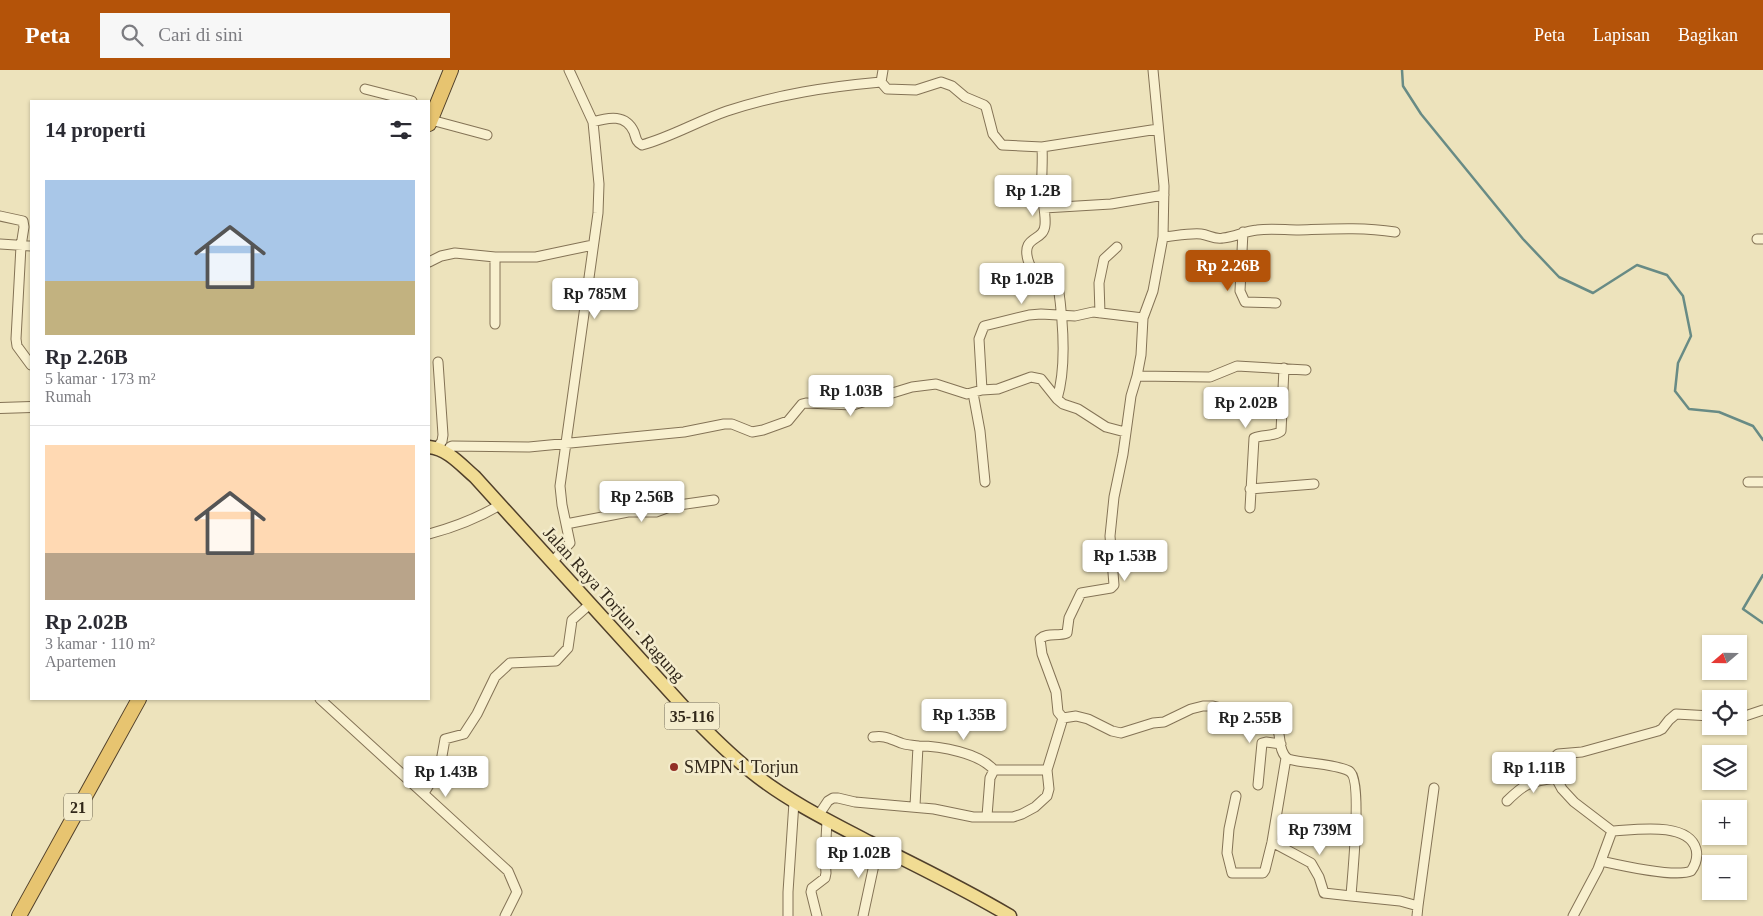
<!DOCTYPE html>
<html lang="id">
<head>
<meta charset="utf-8">
<style>
	:root { --surface:#fff; --page:#f7f7f7; --text:#2b2b33; --muted:#7c7c81; --line:#e1e1e2; --accent:#b45309 }
	body { margin:0; font-family:Georgia,serif; background:var(--page); color:var(--text); height:100vh; display:flex; flex-direction:column; font-size:19px; white-space:nowrap }
	* { box-sizing:border-box; margin:0 }
	p { font-size:16px; color:var(--muted) }
	.icon { flex:none; width:28px; height:28px; fill:none; stroke:currentColor; stroke-width:2; stroke-linecap:round; stroke-linejoin:round }
	.map { position:relative; flex:1; overflow:hidden }
	.details { position:absolute; left:30px; top:30px; width:400px; height:600px; display:flex; flex-direction:column; background:var(--surface); border-radius:0px; box-shadow:0 1px 4px #0004 }
	.details>* { flex:none }
	.needle { width:32px; rotate:250deg }
	.controls { position:absolute; left:1702px; top:565px; display:grid; gap:10px }
	.controls a { display:grid; place-items:center; width:45px; height:45px; border-radius:0px; background:var(--surface); box-shadow:0 1px 4px #0004; font-size:25px }
	.price { position:absolute; translate:-50% -42px; padding:0 11px; border-radius:5px; background:#fff; color:#222; font-size:16px; line-height:32px; filter:drop-shadow(0 1px 2px #0008) }
	.price::after { content:''; position:absolute; left:50%; top:30px; width:15px; height:11px; margin-left:-8px; background:inherit; clip-path:polygon(0 0,100% 0,50% 100%) }
	.price.on { background:var(--accent); color:#fff }
	ul { padding:0; list-style:none }
	li { display:grid; align-content:center; gap:10px; height:265px; padding:0 15px }
	li+li { border-top:1px solid var(--line) }
	li span { display:grid; place-items:center; height:155px; border-radius:0px; color:#555 }
	li>.icon { margin-inline-start:auto }
	span .icon { width:90px; height:90px; fill:#fffc; stroke-width:1 }
	li b { font-size:21px }
	h2 { display:flex; justify-content:space-between; align-items:center; height:60px; padding:0 15px; font-size:21px }
	header { display:flex; align-items:center; gap:30px; box-sizing:border-box; height:70px; padding:0 25px; background:var(--accent); color:#fff }
	header strong { font-size:24px }
	nav { display:flex; gap:28px; margin-inline-start:auto; font-size:18px }
	.search { width:350px; height:45px; background:var(--page); display:flex; align-items:center; gap:12px; box-sizing:border-box; padding:0 18px; border-radius:0px; color:var(--muted); font-size:19px }
	.map>svg:first-child { display:block }
	.lines { fill:none; stroke-linecap:round; stroke-linejoin:round }
	.stream { stroke:#688b85; stroke-width:2.5 }
	.minor-casing { stroke:#847356; stroke-width:11 }
	.tertiary-casing { stroke:#847356; stroke-width:12 }
	.primary-casing { stroke:#51402b; stroke-width:15 }
	.trunk-casing { stroke:#51402b; stroke-width:16 }
	.minor { stroke:#f8f0cf; stroke-width:9 }
	.tertiary { stroke:#f8f0cf; stroke-width:10 }
	.primary { stroke:#f1dc93; stroke-width:12 }
	.trunk { stroke:#e7c470; stroke-width:14 }
	.poi-dot { fill:#923027; stroke:#f4eccc; stroke-width:2 }
	.labels { text-anchor:middle; dominant-baseline:central; stroke-width:5; stroke-linejoin:round; paint-order:stroke }
	.shield { fill:#f4eccc; stroke:#6d6450; stroke-width:1 }
	.shield-label { font-size:16px; font-weight:bold; fill:#33291b }
	.street-label { font-size:18px; fill:#33291b; stroke:#f4eccc }
	.poi-label { font-size:18px; fill:#33291b; stroke:#f4eccc; text-anchor:start }
</style>
</head>
<body>
<header>
<strong>Peta</strong>
<div class="search"><svg class="icon" aria-label="search" viewBox="0 0 24 24"><circle cx="10" cy="10" r="6"/><path d="M15 15l6 6"/></svg>Cari di sini</div>
<nav><a>Peta</a><a>Lapisan</a><a>Bagikan</a></nav>
</header>
<div class="map">
<svg width="1763" height="846" viewBox="0 0 1763 846">
	<rect width="100%" height="100%" fill="#ede3bc"/>
	<g class="lines">
		<!-- stream -->
		<path class="stream" d="M1402 0 1403 16 1421 44 1523 169 1559 207 1593 223 1637 195 1667 205 1683 226 1691 266 1678 293 1675 321 1689 339 1719 342 1753 356 1763 370
			M1763 505 1743 539 1763 553"/>
		<!-- minor casing -->
		<g class="minor-casing">
			<path id="minor" d="M881 12 887 19 916 20 941 12 952 16 965 27 984 35 986 37 993 64 1002 75 1042 77
				M365 19 412 31
				M431 50 487 65
				M593 52C609 47 626 44 634 62 636 68 636 72 642 75 671 67 698 51 727 41 780 24 826 17 881 12L883 0
				M1044 138 1111 134 1164 125
				M0 146 23 151 24 157 21 176 16 269 17 276 31 295
				M1243 162 1240 221 1245 232 1276 233
				M1163 167C1175 166 1189 163 1201 164 1209 165 1215 170 1223 168 1235 167 1245 161 1257 160 1271 158 1285 160 1299 160 1331 159 1362 157 1395 162
				M1757 169H1763
				M0 174 31 176
				M429 192 441 186 455 183 495 187H536L593 175
				M1100 243 1099 213 1104 189 1117 177
				M495 254V187
				M1137 306 1210 307 1237 296 1306 300
				M982 320 979 269 984 256 1029 245 1041 244 1075 246 1093 242 1143 248
				M973 323 980 361 985 412
				M1057 329C1067 296 1063 250 1058 215 1052 198 1035 214 1028 190 1021 165 1044 172 1045 155 1046 145 1043 134 1042 124 1041 108 1043 92 1042 77L1158 59
				M437 378 442 371 443 365 438 292
				M449 385 450 377 452 376 529 377 684 362 724 354H732L752 362 763 360 788 351 802 334 806 333 853 335 912 317 936 314 967 324 982 320 998 319 1031 307 1041 309 1057 329 1063 334 1078 339 1106 357 1125 362
				M1748 412H1763
				M1250 419 1314 414
				M1250 438 1254 368C1263 364 1274 367 1281 361L1284 298
				M566 454 628 442H656L672 436 714 430
				M429 464C455 457 476 449 500 435
				M552 492 570 473 562 435 560 416 598 143 599 114 593 52 569 0
				M320 629 508 801 517 822 505 846
				M1063 648 1076 646 1088 649 1112 661 1121 663 1153 653 1164 652 1191 639 1203 636H1213L1270 650C1285 659 1275 679 1288 689 1306 694 1332 693 1349 701 1363 708 1352 808 1351 826L1400 831 1418 836 1417 846
				M1739 648 1763 640
				M873 667C885 665 890 669 901 673 906 675 913 675 918 676L915 736
				M918 676C941 676 979 683 994 700
				M1258 715 1262 673 1266 672 1281 674
				M424 723 440 697 445 669 464 664 477 644 495 607 510 593 556 591 568 578 572 550 590 534
				M1236 726 1229 759 1227 783 1232 803H1263L1265 800 1272 772 1286 688
				M1507 731C1525 713 1531 711 1556 708
				M818 746 828 731 833 728H838L855 732 934 739 973 747H1013L1022 744 1035 737 1047 726 1049 719 1047 700 1063 648 1058 642 1056 622 1042 584 1040 569C1047 562 1058 567 1067 563L1069 548 1081 523 1111 518 1114 515 1110 466 1114 427 1123 384 1131 326 1137 306 1141 285 1143 248 1153 221 1163 167 1164 116 1153 0
				M987 746 990 708 994 700H1047
				M1272 772 1311 793 1319 807 1324 823 1351 826
				M1601 791C1619 795 1675 808 1691 801 1696 794 1698 787 1696 779 1688 751 1634 760 1612 761
				M1418 836 1434 718
				M788 846V822L794 732
				M817 846 811 822 812 818 825 808 826 803 825 787 827 751
				M863 846 878 776
				M1573 846 1598 799 1612 761 1574 732 1562 719 1556 708 1554 688 1558 684 1582 682 1658 661 1662 659 1669 650 1676 644 1711 646"/>
		</g>
		<!-- tertiary casing -->
		<g class="tertiary-casing">
			<path id="tertiary" d="M0 338 31 337"/>
		</g>
		<!-- primary casing -->
		<g class="primary-casing">
			<path id="primary" d="M429 377C448 379 461 395 475 407L691 645C712 667 733 688 758 707 792 733 831 752 869 772 917 796 965 819 1010 846"/>
		</g>
		<!-- trunk casing -->
		<g class="trunk-casing">
			<path id="trunk" d="M429 54 451 0
				M19 846 139 629"/>
		</g>
		<!-- minor -->
		<use href="#minor" class="minor"/>
		<!-- tertiary -->
		<use href="#tertiary" class="tertiary"/>
		<!-- primary -->
		<use href="#primary" class="primary"/>
		<!-- trunk -->
		<use href="#trunk" class="trunk"/>
	</g>
	<!-- markers -->
	<circle class="poi-dot" cx="674" cy="697" r="5"/>
	<g class="labels">
		<!-- shield labels -->
		<g class="shield">
			<rect x="664.5" y="632.5" width="55" height="27" rx="4"/>
			<rect x="64" y="723.5" width="28" height="27" rx="4"/>
		</g>
		<g class="shield-label">
			<text x="692" y="646">35-116</text>
			<text x="78" y="737">21</text>
		</g>
		<!-- street labels -->
		<g class="street-label">
			<text transform="translate(614 534) rotate(48)">Jalan Raya Torjun - Ragung</text>
		</g>
		<!-- poi labels -->
		<g class="poi-label">
			<text x="684" y="697">SMPN 1 Torjun</text>
		</g>
	</g>
</svg>
<div class="controls">
<a><svg class="needle" viewBox="-14 -14 28 28"><path d="M0-13l5 13h-10z" fill="#e53935"/><path d="M0 13l5-13h-10z" fill="#7c7c81"/></svg></a>
<a><svg class="icon" aria-label="locate" viewBox="0 0 24 24"><circle cx="12" cy="12" r="6"/><path d="M12 2v4M12 18v4M2 12h4M18 12h4"/></svg></a>
<a><svg class="icon" aria-label="layers" viewBox="0 0 24 24"><path d="M12 4l9 5-9 5-9-5zM3 14l9 5 9-5"/></svg></a>
<a>+</a>
<a>−</a>
</div>
<b class="price" style="left:1033px;top:147px">Rp 1.2B</b>
<b class="price on" style="left:1228px;top:222px">Rp 2.26B</b>
<b class="price" style="left:1022px;top:235px">Rp 1.02B</b>
<b class="price" style="left:595px;top:250px">Rp 785M</b>
<b class="price" style="left:851px;top:347px">Rp 1.03B</b>
<b class="price" style="left:1246px;top:359px">Rp 2.02B</b>
<b class="price" style="left:642px;top:453px">Rp 2.56B</b>
<b class="price" style="left:1125px;top:512px">Rp 1.53B</b>
<b class="price" style="left:964px;top:671px">Rp 1.35B</b>
<b class="price" style="left:1250px;top:674px">Rp 2.55B</b>
<b class="price" style="left:1534px;top:724px">Rp 1.11B</b>
<b class="price" style="left:446px;top:728px">Rp 1.43B</b>
<b class="price" style="left:1320px;top:786px">Rp 739M</b>
<b class="price" style="left:859px;top:809px">Rp 1.02B</b>
<section class="details">
<h2>14 properti<svg class="icon" aria-label="filters" viewBox="0 0 24 24"><path d="M4 7h16M4 17h16"/><circle cx="9" cy="7" r="2"/><circle cx="15" cy="17" r="2"/></svg></h2>
<ul>
<li><span style="background:linear-gradient(#a9c7e8 65%,#c2b280 0)"><svg class="icon" aria-label="home" viewBox="0 0 24 24"><path d="M3 11l9-7 9 7M6 9v11h12V9"/></svg></span><div><b>Rp 2.26B</b><p>5 kamar · 173 m²</p><p>Rumah</p></div></li>
<li><span style="background:linear-gradient(#ffd9b3 70%,#b9a48a 0)"><svg class="icon" aria-label="home" viewBox="0 0 24 24"><path d="M3 11l9-7 9 7M6 9v11h12V9"/></svg></span><div><b>Rp 2.02B</b><p>3 kamar · 110 m²</p><p>Apartemen</p></div></li>
</ul>
</section>
</div>
</body>
</html>
